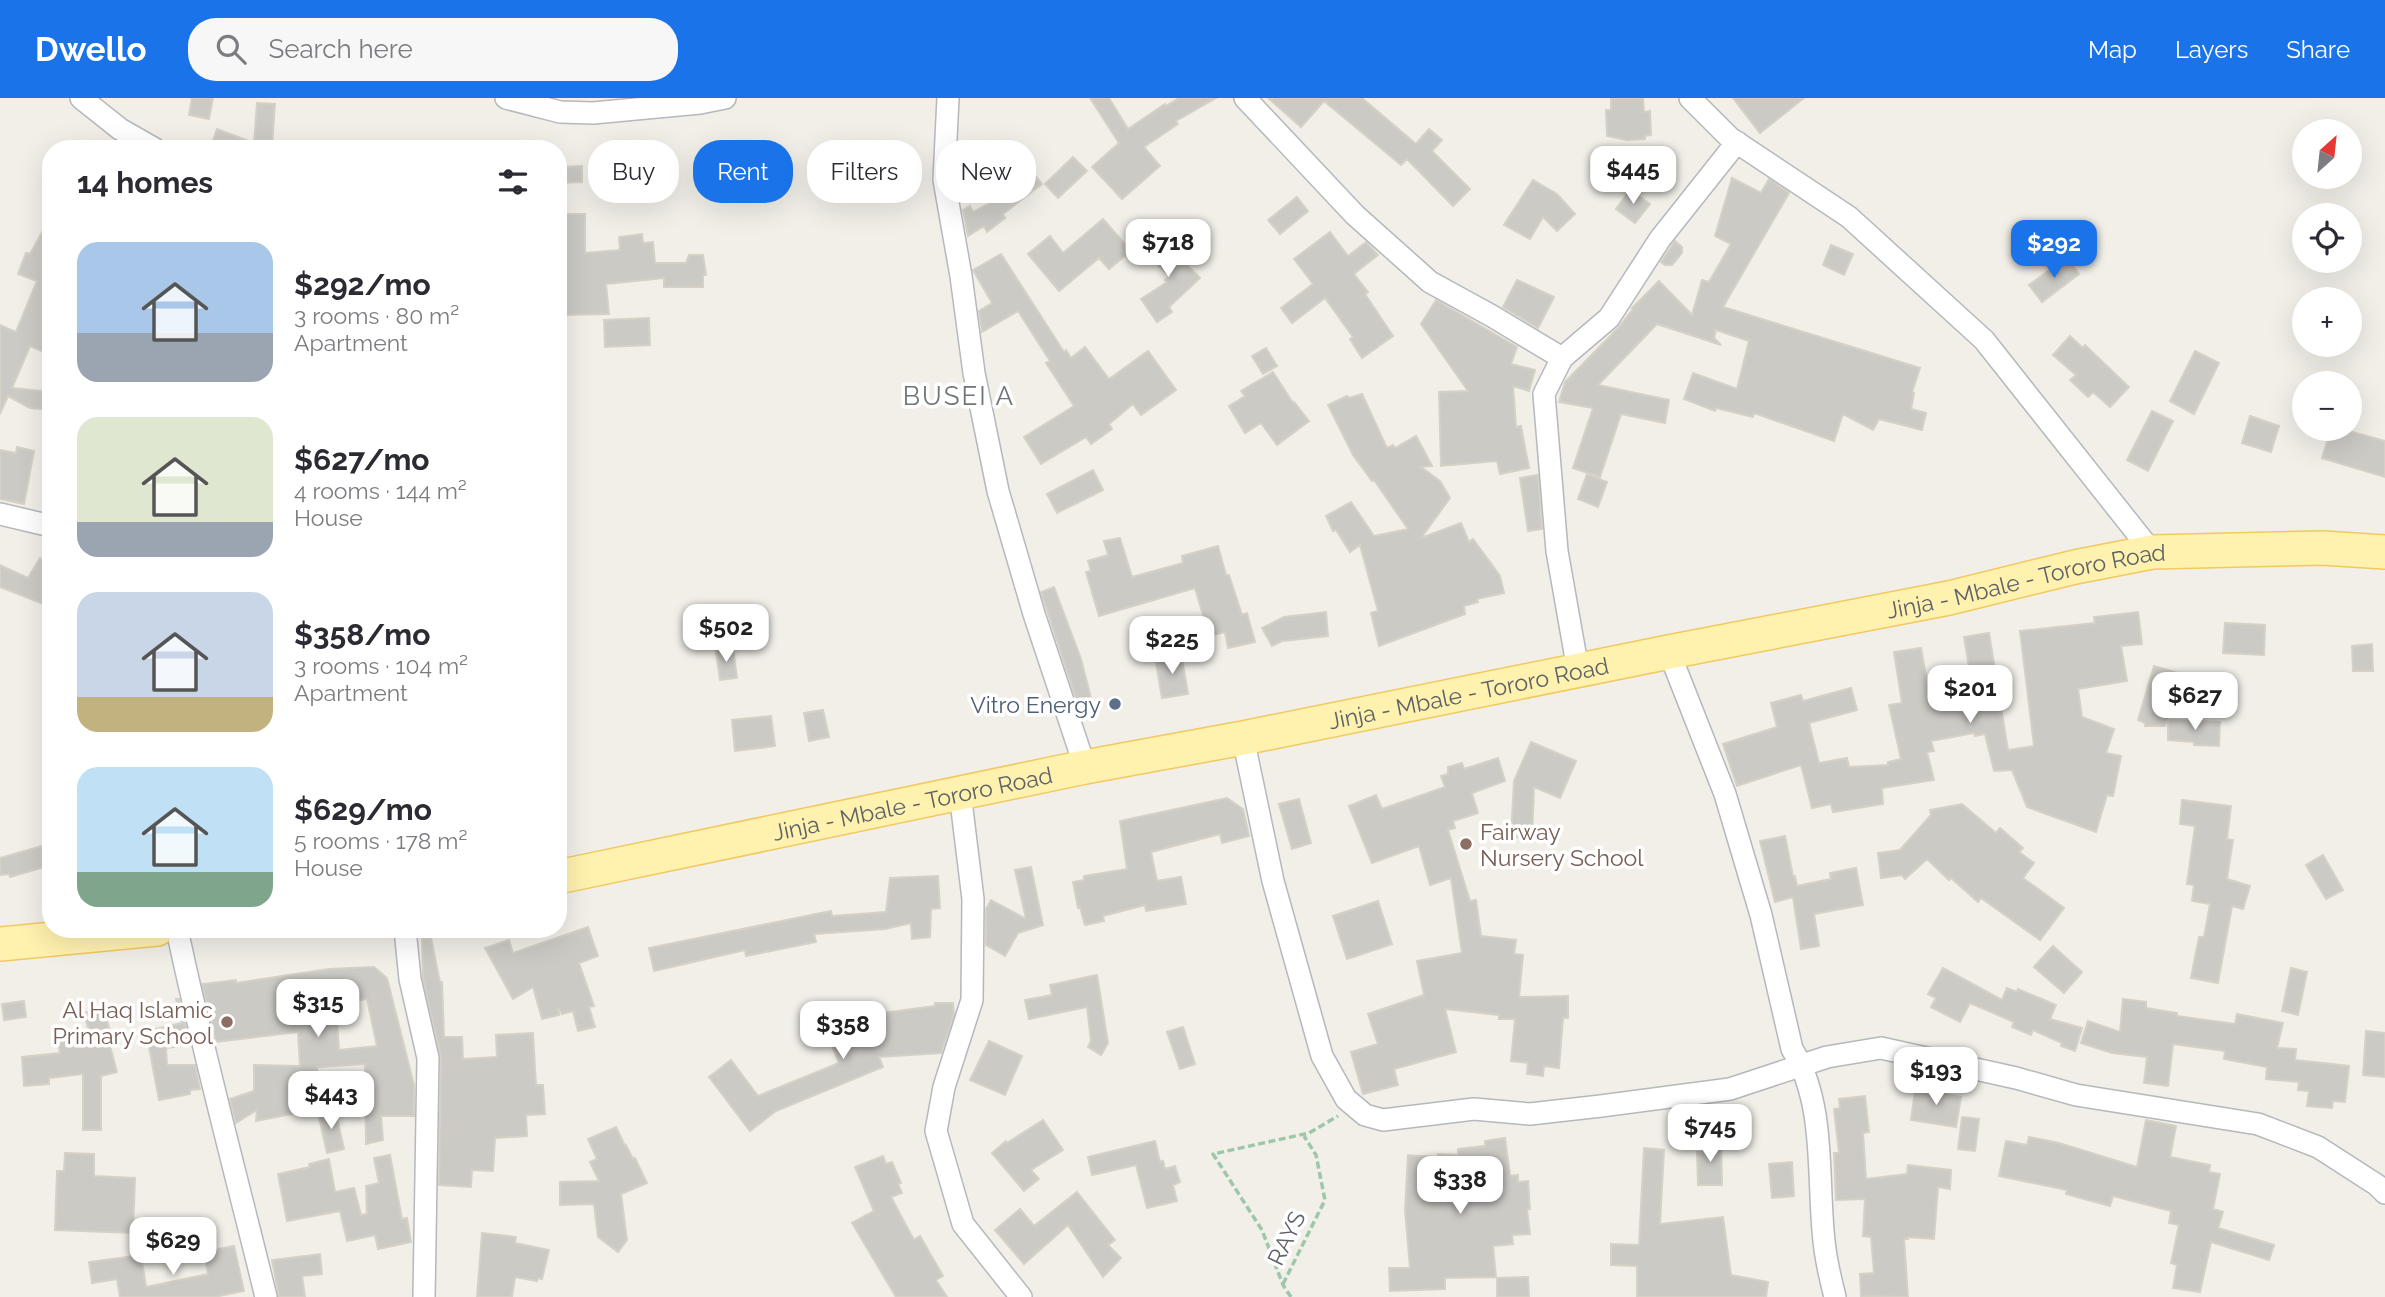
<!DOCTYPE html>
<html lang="en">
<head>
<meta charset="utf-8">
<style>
	:root { --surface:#fff; --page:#f7f7f7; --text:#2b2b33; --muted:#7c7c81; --accent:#1a73e8 }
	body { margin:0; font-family:Raleway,sans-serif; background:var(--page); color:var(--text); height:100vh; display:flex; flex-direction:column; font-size:26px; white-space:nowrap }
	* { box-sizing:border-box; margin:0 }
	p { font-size:23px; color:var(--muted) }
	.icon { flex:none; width:38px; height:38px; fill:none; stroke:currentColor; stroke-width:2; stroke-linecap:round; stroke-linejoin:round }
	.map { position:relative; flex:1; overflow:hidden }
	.details { position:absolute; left:42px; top:42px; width:525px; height:798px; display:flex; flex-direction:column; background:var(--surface); border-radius:28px; box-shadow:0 7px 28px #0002 }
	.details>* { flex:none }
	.top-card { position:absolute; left:588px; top:42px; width:665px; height:63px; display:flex; gap:14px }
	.needle { width:46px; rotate:27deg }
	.controls { position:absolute; left:2292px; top:21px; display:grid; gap:14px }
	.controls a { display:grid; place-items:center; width:70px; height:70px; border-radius:50%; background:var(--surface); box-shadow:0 7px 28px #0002; font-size:35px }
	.price { position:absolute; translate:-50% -60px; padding:0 16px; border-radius:14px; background:#fff; color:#222; font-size:23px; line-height:46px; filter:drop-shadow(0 2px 4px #0008) }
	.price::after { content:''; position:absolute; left:50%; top:42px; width:21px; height:16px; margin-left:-10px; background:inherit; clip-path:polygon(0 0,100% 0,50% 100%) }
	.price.current { background:var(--accent); color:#fff }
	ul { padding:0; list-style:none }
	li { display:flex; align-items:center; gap:21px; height:175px; padding:0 35px }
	li span { display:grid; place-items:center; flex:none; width:196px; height:140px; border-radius:21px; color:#555 }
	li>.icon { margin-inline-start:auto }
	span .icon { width:84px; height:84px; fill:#fffc; stroke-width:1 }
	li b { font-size:30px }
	h2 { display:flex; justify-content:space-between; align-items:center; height:84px; padding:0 35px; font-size:30px }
	.chip { padding:0 24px; border-radius:28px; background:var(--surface); box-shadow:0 7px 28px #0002; font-size:24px; line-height:63px }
	.chip.current { background:var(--accent); color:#fff }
	header { display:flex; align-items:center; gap:42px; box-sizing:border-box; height:98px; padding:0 35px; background:var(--accent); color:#fff }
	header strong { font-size:33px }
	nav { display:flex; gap:38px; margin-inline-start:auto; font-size:24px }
	.search { width:490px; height:63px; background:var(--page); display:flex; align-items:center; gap:18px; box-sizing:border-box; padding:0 24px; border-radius:28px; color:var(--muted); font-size:26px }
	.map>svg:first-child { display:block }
	.building { fill:#cccac5; stroke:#d6d1c6; stroke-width:2; fill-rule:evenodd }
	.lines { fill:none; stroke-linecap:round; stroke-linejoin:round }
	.minor-casing { stroke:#b5b8bc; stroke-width:24 }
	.primary-casing { stroke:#f2c960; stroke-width:36 }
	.path { stroke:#9cc7a9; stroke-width:3.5; stroke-dasharray:7 3.5; stroke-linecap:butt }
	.minor { stroke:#fff; stroke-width:21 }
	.primary { stroke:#fff2af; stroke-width:33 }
	.service-dot { fill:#5c6f8a; stroke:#fff; stroke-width:2.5 }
	.education-dot { fill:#8d6e63; stroke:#fff; stroke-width:2.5 }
	.labels { text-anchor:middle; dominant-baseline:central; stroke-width:7; stroke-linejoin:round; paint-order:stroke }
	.street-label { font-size:23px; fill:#5f6368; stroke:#fff }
	.service-label { font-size:23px; fill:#4e5e75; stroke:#fff; text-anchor:end }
	.education-label { font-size:23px; fill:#785e54; stroke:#fff; text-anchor:start }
	.quarter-label { font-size:26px; letter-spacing:2px; fill:#70757a; stroke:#fff }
</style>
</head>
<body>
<header>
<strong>Dwello</strong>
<div class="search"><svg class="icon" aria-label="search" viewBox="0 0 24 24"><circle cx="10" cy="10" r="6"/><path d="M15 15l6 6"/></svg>Search here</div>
<nav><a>Map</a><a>Layers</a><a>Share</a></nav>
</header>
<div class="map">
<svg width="2385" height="1199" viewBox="0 0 2385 1199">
	<rect width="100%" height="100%" fill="#f1efe8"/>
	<!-- building -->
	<path class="building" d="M192 0H213L209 21 189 17Z
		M1090 0H1109L1128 31 1165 6 1166 8 1179 0H1216L1176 23 1178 26 1144 49 1160 68 1122 101 1092 69 1119 45Z
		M1268 0H1362L1416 46 1429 31 1442 42 1432 53 1470 91 1453 108 1407 61 1401 67 1324 3 1301 29Z
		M1611 0H1643L1644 14 1650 13 1651 37 1645 38V41L1627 42 1607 38 1606 12H1611Z
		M1733 0H1804L1760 35Z
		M257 5 275 6 272 48 261 47 266 49V51H210L217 31 254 45Z
		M1073 59 1087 73 1058 100 1045 86Z
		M582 68V84L558 85V69Z
		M1030 71 1042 86 1003 116 1005 120 987 134 984 128 968 138 963 112 970 108 973 114 1004 98 1000 93Z
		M1732 80 1761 95 1769 81 1789 95 1723 209 1920 270 1912 294 1914 295 1911 311 1926 315 1922 332 1879 321 1873 332 1843 316 1834 343 1754 315 1753 319 1716 310 1715 313 1684 301 1693 275 1737 291 1749 243 1716 232 1714 240 1721 247 1657 226 1598 287 1669 302 1665 325 1621 316 1600 379 1573 370 1593 310 1559 304 1565 284 1618 230 1633 211 1632 210 1659 183 1692 217 1702 182 1709 184 1731 146 1715 138Z
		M1533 82 1557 96 1575 116 1557 133 1543 119 1530 141 1504 127Z
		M1630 92 1650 106 1635 125 1616 111Z
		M1297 99 1308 113 1280 136 1268 122Z
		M558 116H585V155L620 152 619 139 642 136 643 145 653 144 655 165H686L689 157H703L706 177H703V189H664V180L606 186 609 216 564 217 562 164 558 155Z
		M51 118V257L30 248 12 290 51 294V312L30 310 8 298 0 316V227L16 234 37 183 18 176 26 155 30 156Z
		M1103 121 1131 153 1109 171 1099 160 1059 193 1028 156 1050 138 1063 155Z
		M1330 134 1348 158 1366 144 1378 157 1354 176 1368 194 1365 196 1393 238 1362 260 1350 241 1353 239 1325 200 1292 225 1281 210 1313 186 1294 161Z
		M1158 137 1200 180 1169 209 1172 214 1157 224 1141 201 1167 184 1165 182 1169 178 1143 151Z
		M1675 143 1682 149V155L1672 167H1665L1661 164Z
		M1831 147 1853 156 1844 177 1823 167Z
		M1001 156 1064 254 1066 252 1071 260 1085 249 1109 281 1148 253 1176 292 1141 317 1133 306 1109 326 1112 331 1091 346 1086 339 1041 366 1024 339 1074 308 1046 265 1050 263 1018 213 982 234 979 213 992 205 973 172Z
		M2067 159 2079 176 2042 204 2029 187Z
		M1517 182 1554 199 1538 230 1503 209Z
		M1436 202 1517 249 1511 266 1535 272 1529 293 1513 288 1516 329 1521 328 1529 370 1500 376 1497 363 1441 368 1439 294 1468 293 1421 226Z
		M649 220 650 247 605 249 604 222Z
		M2070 238 2083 250 2085 247 2129 289 2110 309 2093 294 2088 299 2070 282 2076 277 2053 257Z
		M1266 250 1277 268 1263 276 1252 258Z
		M2195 253 2219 265 2194 316 2170 303Z
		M1273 274 1293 305 1294 304 1309 323 1277 347 1261 325 1245 335 1229 308 1245 298 1241 293Z
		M1362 296 1387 350 1393 347 1395 350 1416 338 1432 368 1421 369 1440 383 1450 400 1421 440 1461 425 1469 444 1473 441 1500 478 1504 495 1477 501 1478 504 1464 508 1465 516 1379 548 1371 515 1378 513 1360 447 1350 454 1336 432 1333 433 1326 418 1351 404 1374 438 1408 431 1374 382 1372 383 1353 357 1328 307 1347 298 1349 300Z
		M2152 313 2173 323 2148 373 2127 362Z
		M2250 318 2279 328 2271 354 2242 345Z
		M2331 331H2342L2385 343V379L2322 360Z
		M17 349 34 353 24 406 0 401V352L16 355Z
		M1093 372 1103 392 1057 415 1047 396Z
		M1587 376 1607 384 1598 409 1578 401Z
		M1538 377 1542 431 1528 433 1520 380Z
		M1120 440 1132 479 1183 465 1182 458 1218 448 1226 477H1229L1242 517 1247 515 1255 544 1228 550 1225 534 1209 538 1195 490 1099 518 1086 474 1091 473 1088 463 1108 457 1104 443Z
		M40 460 51 467V509L0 489V467L28 480Z
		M1054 489 1081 561 1091 600 1077 604 1041 494Z
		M1326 514 1328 538 1282 543 1272 548 1262 530 1284 519Z
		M2138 514 2142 546 2121 548 2127 583 2078 591 2082 619 2114 631 2106 655 2121 658 2113 698 2107 697 2096 734 2027 709 2012 672 1994 673 1985 636 1975 638 1974 635 1931 643 1934 653 1927 654 1934 682 1882 690 1883 706 1833 714 1831 706 1812 710 1801 667 1737 688 1723 646 1777 629 1771 605 1801 597 1803 603 1851 590 1857 612 1809 625 1819 665 1847 660 1849 669 1888 667V664L1901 661 1889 607 1902 605 1894 554 1921 550 1928 589 1971 581 1964 539 1989 535 2008 652 2034 648 2020 533 2095 525 2094 519Z
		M2225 525 2265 527 2264 557 2223 555Z
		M2372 546 2373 573H2353L2352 548Z
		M733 551 737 580 720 582 716 553Z
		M1181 555 1188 596 1162 600 1155 559Z
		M2154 568 2181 576 2165 628H2145V625L2138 622Z
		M823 612 829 639 809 643 804 615Z
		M771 618 775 648 735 653 732 622Z
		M2168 622 2220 624 2219 648 2194 647V644L2168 642Z
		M1531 644 1576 663 1560 700 1534 689 1532 740 1511 739 1514 683Z
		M1498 660 1505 683 1472 695 1478 715 1453 723 1455 730 1448 732 1470 803 1476 802 1481 838 1516 842 1514 856 1523 857 1519 899 1568 898V920H1563L1559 970 1544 968 1543 978 1527 976 1528 965 1511 963 1515 921H1499V917L1445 911 1456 954 1394 971 1398 987 1363 996 1351 954 1378 946 1368 916 1424 897 1417 863 1462 855 1451 780 1430 787 1419 748 1372 765 1349 708 1376 697 1382 711 1445 689 1441 678 1448 676V669L1462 665 1464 671Z
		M1227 700 1243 711 1249 738 1222 745 1220 736 1151 754 1157 783 1181 779 1186 806 1146 813 1145 807 1103 818 1104 823 1085 827 1080 809 1078 810 1073 784 1084 782V778L1127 771 1120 723Z
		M1299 701 1311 745 1292 751 1279 706Z
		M2182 702 2231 708 2227 741 2233 742 2227 781 2250 788 2243 811 2232 808 2218 885 2191 880 2199 839H2204L2210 806 2192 803 2194 787 2187 786 2195 728 2180 726Z
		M1962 706 1996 735 2000 730 2023 750 2019 754 2034 765 2023 780 2064 810 2040 842 1981 800 1978 804 1951 780 1949 782 1927 761 1905 781 1902 777 1881 780 1878 755 1900 752 1931 717 1930 712Z
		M1785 738 1793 778H1795L1797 788 1831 781 1830 775 1856 770 1863 807 1814 816 1819 848 1801 851 1793 799 1775 804 1760 743Z
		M42 748 48 768 10 779 9 776 0 777V760Z
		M2323 757 2343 792 2326 801 2306 767Z
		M1031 769 1043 827 1018 835 1005 858 986 847V811L991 802 1026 821 1015 772Z
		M938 778 940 810 931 811 930 839 912 841 911 825 885 831 814 836 816 844 746 858 745 852 654 873 649 850 831 813 832 818 886 814 890 780Z
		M1378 803 1392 846 1347 861 1333 818Z
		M588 829 598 858 579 865 594 908 589 909 595 929 578 933 573 913 562 916 558 910 559 917 542 921 533 889 513 901 485 850 509 842 513 855Z
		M431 840 440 884H442L444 939H462L463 961 497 959 496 937 533 935 536 987H543L545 1016 526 1017 527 1038 495 1040 493 1073 472 1072 471 1089 439 1087 441 960 423 881 422 841Z
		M2053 848 2082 874 2064 895 2034 869Z
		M374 869 387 880 414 987V1018H381L383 1042 366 1046 365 966 317 969 318 977 311 978 318 1011 256 1023 257 1012 236 1025 230 1001 254 993V967L300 968 298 934 216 944 202 886 236 882V885L329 871ZM367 901 377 948 339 952 336 906Z
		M1943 870 2002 902 2007 890 2017 894 2018 891 2056 907 2050 921 2082 930 2075 953 2061 948 2062 945 2033 932 2031 937 2012 929 2014 924 1970 905 1960 924 1931 909 1936 900 1928 896Z
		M2291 870 2307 874 2298 917 2282 913Z
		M1097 877 1108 945 1101 957 1088 949 1091 943 1087 909 1029 921 1025 902 1052 897 1050 887Z
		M176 901H179L190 947 166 950 167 967H195L200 991 190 992V996L159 1002 146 933 182 925Z
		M2123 901 2146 904V910L2177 915V918L2235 926 2237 916 2283 925 2277 950 2296 951 2295 962 2349 968 2345 1004 2333 1003 2332 1010 2307 1008 2309 993 2298 992 2299 984 2266 981 2267 969 2224 961 2225 953 2173 946 2168 988 2144 985 2147 959 2112 955 2081 945 2088 923 2120 934Z
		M24 903 26 919 4 922 2 906Z
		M935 905H953L954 917 941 955 879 959 883 969 776 1013 750 1033 709 979 731 962 758 998 839 965 831 945 882 927 881 915 935 908Z
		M103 909 114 947 110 948 117 974 101 978V1032H83V976L49 980V986L24 988 22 959 60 955 58 944 91 941 84 915Z
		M1183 929 1195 966 1180 971 1167 934Z
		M2366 933 2385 935V979L2363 977Z
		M989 943 1022 958 1005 997 970 982Z
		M1928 989 1946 992V996L1961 999 1956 1029 1911 1022 1915 992 1927 994Z
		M1865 998 1869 1034 1863 1035 1866 1081 1907 1076 1908 1067 1951 1072 1950 1091 1938 1089 1934 1141 1908 1139V1141H1904L1908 1199 1861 1198 1860 1176 1874 1175 1871 1139 1863 1138 1865 1101 1836 1102 1834 1055H1839L1834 1011 1840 1010 1839 1001Z
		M335 1011 344 1051 327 1055 318 1015Z
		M1962 1019 1979 1021 1975 1053 1958 1051Z
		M1043 1022 1063 1052 1031 1072 1039 1081 1024 1093 992 1055 1006 1043 1007 1045Z
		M2146 1022 2176 1028 2170 1059 2210 1067 2209 1074 2220 1076 2213 1111 2223 1114 2218 1130 2274 1147 2269 1162 2211 1144 2200 1194 2173 1190 2177 1167 2171 1165 2179 1127 2169 1125 2171 1113 2113 1098 2110 1108 2066 1096 2067 1092 1999 1078 2006 1043 2027 1047 2029 1039 2059 1045 2137 1069Z
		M616 1029 625 1048 626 1047 633 1061 635 1060 647 1085 621 1096 627 1142 618 1154 598 1139 594 1106 560 1107V1084L599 1083 590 1064 597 1061 588 1041Z
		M1505 1040 1510 1078 1518 1077V1084L1528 1083 1530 1111H1527L1530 1136 1512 1137 1513 1146 1493 1148 1496 1179 1445 1180V1191L1390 1193 1389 1170H1410L1405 1112 1408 1057 1438 1059V1056L1458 1057V1051L1485 1048V1043Z
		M1155 1043 1160 1064 1163 1063 1165 1071 1175 1068 1180 1084 1173 1087 1177 1103 1147 1110 1136 1067 1092 1077 1088 1059Z
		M1704 1043H1721L1722 1087H1698L1697 1054H1705Z
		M1644 1050 1664 1052 1660 1126 1723 1119 1731 1177 1768 1184 1766 1199H1637V1168L1611 1167V1146L1639 1147Z
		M65 1055 94 1056V1078L135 1080 133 1135 55 1132 57 1073H64Z
		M390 1057 402 1121 407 1120 411 1144 378 1151 375 1137 347 1143 340 1113 287 1123 278 1076 310 1069 309 1066 329 1061 335 1094 354 1090 361 1117 367 1116 366 1088 379 1085 374 1060Z
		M883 1058 886 1066 892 1064 901 1085 898 1086 902 1095 891 1099 914 1142 920 1138 943 1178 936 1182 947 1199H896L852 1125 874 1113 855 1069Z
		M1792 1064 1794 1098 1772 1100 1769 1066Z
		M1077 1094 1115 1142 1108 1147 1121 1160 1103 1179 1068 1127 1024 1166 995 1132 1020 1111 1034 1128Z
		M482 1135 516 1139 515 1145 549 1152 542 1181 538 1180 537 1183 515 1179 512 1199H477Z
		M234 1148 244 1193 214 1199H120L117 1181 92 1185 89 1164 141 1157 146 1189 208 1176 204 1154Z
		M320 1156 322 1176 302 1178 305 1199H279L272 1162Z
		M1528 1179 1529 1199H1497V1180Z"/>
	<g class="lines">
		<!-- minor casing -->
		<g class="minor-casing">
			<path id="minor" d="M81 0 120 31 155 51
				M506 0 560 14 593 15 700 5 725 0
				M948 0 944 82 961 178 974 275 998 393 1034 516 1085 669
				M1245 0 1355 117 1430 184 1492 218 1562 260
				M1690 0 1730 40 1849 119 1984 242 2152 454
				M0 416 51 428
				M1669 554 1725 696 1761 817 1792 951C1828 1008 1816 1088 1825 1151 1827 1167 1831 1183 1835 1199
				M1578 572 1557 453 1544 296 1562 260 1609 220 1660 141 1737 44
				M1243 640 1273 783 1322 958 1346 1001 1365 1017 1383 1022 1474 1011 1530 1016 1601 1008 1730 991 1827 959 1881 950 2016 980 2076 997 2258 1026 2318 1049 2377 1087 2385 1095
				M960 695 973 801 972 902 944 989 936 1033 963 1126 1021 1199
				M177 831C203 955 236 1076 266 1199
				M405 831 410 881 428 960 424 1199"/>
		</g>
		<!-- primary casing -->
		<g class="primary-casing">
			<g id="primary">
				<path id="s1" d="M558 779 1085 669 1243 640 1669 554 1949 500 2075 469 2152 454 2323 450 2385 454"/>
				<path d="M0 846 157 831"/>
			</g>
		</g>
		<!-- path -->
		<path class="path" d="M1283 1186 1325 1102 1316 1057 1304 1038
			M1291 1199 1283 1187 1262 1132 1213 1056 1309 1035 1338 1018"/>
		<!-- minor -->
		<use href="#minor" class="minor"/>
		<!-- primary -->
		<use href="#primary" class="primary"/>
	</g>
	<!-- markers -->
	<circle class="service-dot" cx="1115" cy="606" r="7"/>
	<g class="education-dot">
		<circle cx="1466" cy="746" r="7"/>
		<circle cx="227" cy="924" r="7"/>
	</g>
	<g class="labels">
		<!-- street labels -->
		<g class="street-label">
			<text stroke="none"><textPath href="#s1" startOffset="1498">Jinja - Mbale - Tororo Road</textPath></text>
			<text stroke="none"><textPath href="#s1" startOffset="929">Jinja - Mbale - Tororo Road</textPath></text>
			<text stroke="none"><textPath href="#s1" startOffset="362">Jinja - Mbale - Tororo Road</textPath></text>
			<text transform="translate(1286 1140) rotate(-64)">RAYS</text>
		</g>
		<!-- service labels -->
		<g class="service-label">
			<text x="1101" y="606">Vitro Energy</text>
		</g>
		<!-- education labels -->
		<g class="education-label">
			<text x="1480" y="733">Fairway<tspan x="1480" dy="26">Nursery School</tspan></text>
			<text x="213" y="911" text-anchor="end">Al Haq Islamic<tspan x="213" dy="26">Primary School</tspan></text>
		</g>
		<!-- quarter labels -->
		<g class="quarter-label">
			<text x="959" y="298">BUSEI A</text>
		</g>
	</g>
</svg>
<div class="controls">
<a><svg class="needle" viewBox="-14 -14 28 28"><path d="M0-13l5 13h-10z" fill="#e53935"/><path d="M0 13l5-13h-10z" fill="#7c7c81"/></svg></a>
<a><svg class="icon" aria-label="locate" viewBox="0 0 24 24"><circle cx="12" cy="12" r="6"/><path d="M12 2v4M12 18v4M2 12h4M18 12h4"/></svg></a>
<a>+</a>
<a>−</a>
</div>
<b class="price" style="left:1633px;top:108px">$445</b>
<b class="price" style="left:1168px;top:181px">$718</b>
<b class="price current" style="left:2054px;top:182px">$292</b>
<b class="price" style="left:726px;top:566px">$502</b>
<b class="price" style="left:1172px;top:578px">$225</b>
<b class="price" style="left:1970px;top:627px">$201</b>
<b class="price" style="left:2195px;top:634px">$627</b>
<b class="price" style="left:318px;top:941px">$315</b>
<b class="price" style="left:843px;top:963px">$358</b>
<b class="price" style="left:1936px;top:1009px">$193</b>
<b class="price" style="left:331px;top:1033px">$443</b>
<b class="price" style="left:1710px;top:1066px">$745</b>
<b class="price" style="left:1460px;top:1118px">$338</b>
<b class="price" style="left:173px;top:1179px">$629</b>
<div class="top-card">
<a class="chip">Buy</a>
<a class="chip current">Rent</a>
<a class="chip">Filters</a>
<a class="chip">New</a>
</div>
<section class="details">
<h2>14 homes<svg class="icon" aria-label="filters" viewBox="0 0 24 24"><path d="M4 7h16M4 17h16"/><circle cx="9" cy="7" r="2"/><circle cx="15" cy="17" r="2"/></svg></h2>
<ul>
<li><span style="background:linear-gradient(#a9c7e8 65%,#9aa5b1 0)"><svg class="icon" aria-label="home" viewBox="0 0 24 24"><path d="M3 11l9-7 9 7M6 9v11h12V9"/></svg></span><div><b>$292/mo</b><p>3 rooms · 80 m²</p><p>Apartment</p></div></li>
<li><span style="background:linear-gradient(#dfe7d0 75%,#9aa5b1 0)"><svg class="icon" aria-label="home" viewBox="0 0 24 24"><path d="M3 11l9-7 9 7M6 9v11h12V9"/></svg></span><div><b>$627/mo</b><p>4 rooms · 144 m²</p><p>House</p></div></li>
<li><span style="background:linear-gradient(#c9d6e8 75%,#c2b280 0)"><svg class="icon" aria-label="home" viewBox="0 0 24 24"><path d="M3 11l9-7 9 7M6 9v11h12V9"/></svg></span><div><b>$358/mo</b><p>3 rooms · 104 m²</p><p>Apartment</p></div></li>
<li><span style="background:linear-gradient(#bfe0f5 75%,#7fa58c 0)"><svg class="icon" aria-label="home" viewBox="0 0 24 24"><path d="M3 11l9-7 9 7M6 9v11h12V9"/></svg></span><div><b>$629/mo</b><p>5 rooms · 178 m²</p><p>House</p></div></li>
</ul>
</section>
</div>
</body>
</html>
